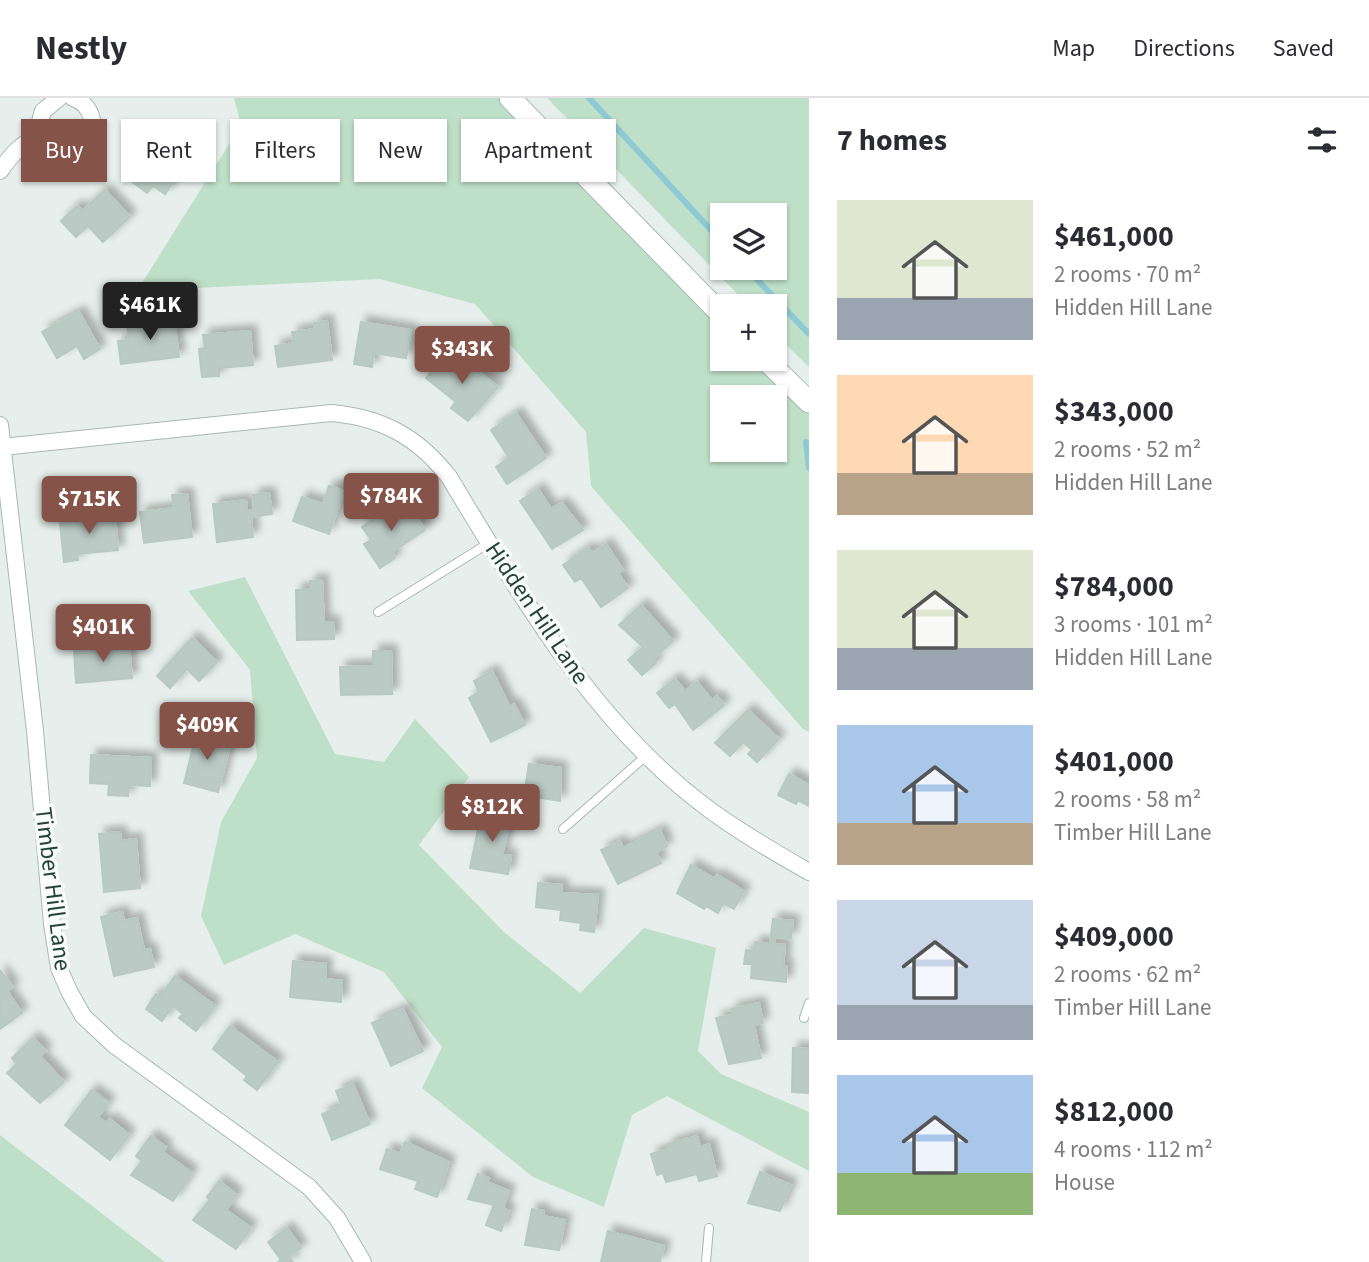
<!DOCTYPE html>
<html lang="en">
<head>
<meta charset="utf-8">
<style>
	:root { --surface:#fff; --page:#f2f2f3; --text:#2b2b33; --muted:#7c7c81; --line:#e1e1e2; --accent:#855347 }
	body { margin:0; font-family:"Source Sans 3",sans-serif; background:var(--page); color:var(--text); height:100vh; display:flex; flex-direction:column; font-size:26px; white-space:nowrap }
	* { box-sizing:border-box; margin:0 }
	p { font-size:23px; color:var(--muted) }
	.icon { flex:none; width:38px; height:38px; fill:none; stroke:currentColor; stroke-width:2; stroke-linecap:round; stroke-linejoin:round }
	.map { position:relative; flex:1; overflow:hidden }
	.details { display:flex; flex-direction:column; background:var(--surface); width:560px }
	.details>* { flex:none }
	.hud { position:absolute; left:21px; top:21px; width:665px; height:63px; display:flex; gap:14px }
	.buttons { position:absolute; left:710px; top:105px; display:grid; gap:14px }
	.buttons a { display:grid; place-items:center; width:77px; height:77px; border-radius:0px; background:var(--surface); box-shadow:0 2px 5px #0004; font-size:35px }
	.price { position:absolute; translate:-50% -60px; padding:0 16px; border-radius:7px; background:var(--accent); color:#fff; font-size:23px; line-height:46px; filter:drop-shadow(0 2px 4px #0008) }
	.price::after { content:''; position:absolute; left:50%; top:42px; width:21px; height:16px; margin-left:-10px; background:inherit; clip-path:polygon(0 0,100% 0,50% 100%) }
	.price.on { background:#222; color:#fff }
	ul { padding:0; list-style:none }
	li { display:flex; align-items:center; gap:21px; height:175px; padding:0 28px }
	li span { display:grid; place-items:center; flex:none; width:196px; height:140px; border-radius:0px; color:#555 }
	li>.icon { margin-inline-start:auto }
	span .icon { width:84px; height:84px; fill:#fffc; stroke-width:1 }
	li b { font-size:30px }
	h2 { display:flex; justify-content:space-between; align-items:center; height:84px; padding:0 28px; font-size:30px }
	.pill { padding:0 24px; border-radius:0px; background:var(--surface); box-shadow:0 2px 5px #0004; font-size:24px; line-height:63px }
	.pill.on { background:var(--accent); color:#fff }
	header { display:flex; align-items:center; gap:42px; box-sizing:border-box; height:98px; padding:0 35px; background:var(--surface); border-bottom:2px solid var(--line) }
	header strong { font-size:33px }
	nav { display:flex; gap:38px; margin-inline-start:auto; font-size:24px }
	main { display:flex; flex:1; min-height:0 }
	.map>svg:first-child { display:block }
	.green { fill:#bfe0c8; fill-rule:evenodd }
	.lines { fill:none; stroke-linecap:round; stroke-linejoin:round }
	.stream { stroke:#8ec9d4; stroke-width:6 }
	.building { fill:#bbcac4; stroke:#b8c9c2; stroke-width:2; filter:url(#shadow) }
	.lane-casing { stroke:#a8b8b2; stroke-width:10 }
	.street-casing { stroke:#a8b8b2; stroke-width:18 }
	.secondary-casing { stroke:#a4bbb3; stroke-width:23 }
	.lane { stroke:#fff; stroke-width:8 }
	.street { stroke:#fff; stroke-width:16 }
	.secondary { stroke:#fff; stroke-width:21 }
	.labels { text-anchor:middle; dominant-baseline:central; stroke-width:7; stroke-linejoin:round; paint-order:stroke }
	.street-label { font-size:24px; fill:#24423a; stroke:#f7fbf9 }
</style>
</head>
<body>
<header>
<strong>Nestly</strong>
<nav><a>Map</a><a>Directions</a><a>Saved</a></nav>
</header>
<main>
<div class="map">
<svg width="809" height="1164" viewBox="0 0 809 1164">
	<defs>
		<filter id="shadow"><feDropShadow dx="6" dy="-6" stdDeviation="3.5" flood-color="#0004"/></filter>
	</defs>
	<rect width="100%" height="100%" fill="#e6efeb"/>
	<!-- green -->
	<path class="green" d="M234 0H510L723 218V261H765L809 304V634L803 631 591 388 586 334 475 206 380 181 137 193 241 27ZM723 299H775V352H723Z
		M547 0H809V269L775 236V208H749ZM723 117H775V170H723Z
		M245 479 335 656 384 664 415 621 469 679 419 747 504 834 580 895 644 830 716 850 698 953 721 976 809 1014V1073L667 998 632 1017 604 1109 533 1079 422 990 442 949 384 874 295 836 224 867 201 818 221 724 257 660 250 572 188 493Z
		M0 1037 165 1164H0Z"/>
	<g class="lines">
		<!-- stream -->
		<path class="stream" d="M589 0 723 145
			M746 170 809 236
			M806 344 809 370"/>
	</g>
	<!-- building -->
	<path class="building" d="M162 36 192 57 165 96 153 88 147 95 131 83Z
		M105 92 130 119 103 144 88 128 76 139 61 123 77 108 82 113Z
		M79 214 100 251 84 261 77 248 57 260 42 234Z
		M174 221 179 259 121 266 118 243 129 242 127 227Z
		M327 223 332 262 278 269 275 248 294 245 292 234 315 231 314 225Z
		M361 224 411 232 406 260 374 255 372 269 354 266Z
		M250 233 253 267 219 270V278L202 279 199 251 205 250 203 237Z
		M446 256 461 269 465 263 498 289 468 323 451 310 456 304 426 280Z
		M516 315 546 360 507 386 496 369 509 360 491 332Z
		M329 388 344 393 329 436 293 423 302 399 323 406Z
		M538 391 551 411 562 405 583 432 552 451 520 403Z
		M269 395 272 416 251 419 253 439 217 444 213 406 246 402 247 413 254 412 253 397Z
		M187 396 192 439 144 445 140 414 174 410 172 397Z
		M407 404 425 432 392 454 395 460 380 470 364 446 371 442 362 429 385 413 387 417Z
		M115 416 118 452 77 456 78 462 64 464 60 425Z
		M606 446 623 472 618 475 628 490 601 509 581 480 575 484 563 467 588 450 592 455Z
		M322 482 324 524H333L334 541 297 542 296 492 310 491V483Z
		M641 507 673 543 652 562 656 565 642 577 628 562 643 549 619 527Z
		M192 540 217 564 199 583 187 571 170 590 157 578Z
		M129 547 132 580 76 585 74 551Z
		M373 553H391L392 596 341 597 340 569 373 568Z
		M492 573 510 609 514 606 525 627 491 644 469 600 479 594 474 583Z
		M675 581 685 593 697 584 712 602 717 598 724 607 693 632 675 606 669 610 657 595Z
		M748 612 779 641 757 664 748 656 752 652 743 644 730 658 715 645Z
		M197 634 231 644 218 694 184 685Z
		M91 657 151 660 150 688 129 687 128 698 108 697 109 686 90 685Z
		M529 666 561 670 560 703 524 697Z
		M789 676 809 687V708L798 702 796 706 778 697Z
		M493 712 512 715 502 757 511 758 508 776 470 770 480 722 491 724Z
		M660 732 667 748 656 754 661 765 618 786 601 752 620 743 623 750Z
		M120 734 121 743 136 741 140 790 104 794 99 736Z
		M691 767 715 781 717 777 744 793 734 811 723 805 718 815 706 808 704 811 677 795Z
		M538 785 562 787 561 795 598 797 594 834 580 832 581 825 560 822 561 812 536 809Z
		M122 814 124 823 137 820 144 852 150 851 154 869 114 878 101 819Z
		M773 821 793 823 791 840 775 839V846L785 847 783 868H787L786 884 751 880 752 866H744L746 852 754 853 755 844 770 846Z
		M293 863 326 866 325 881 342 883 341 904 290 899Z
		M0 872 13 889 7 893 22 915 0 931Z
		M175 878 215 908 196 933 179 920 183 916 173 908 162 923 146 911 156 896 160 899Z
		M759 905 763 925 754 927 761 960 729 966 716 920 733 917 731 911Z
		M403 911 423 953 391 968 372 925Z
		M230 928 278 964 257 992 244 982 247 978 213 951Z
		M33 940 46 953 40 958 64 984 40 1005 7 975 17 966 12 960Z
		M793 950 809 951V995L792 994Z
		M353 986 370 1026 332 1042 322 1016 342 1008 336 993Z
		M92 992 109 1005 98 1019 106 1025 110 1021 129 1037 110 1062 65 1027Z
		M151 1038 166 1049 163 1054 192 1075 173 1103 131 1077 142 1063 136 1058Z
		M697 1038 700 1049 709 1046 717 1078 699 1083 697 1076 666 1084 663 1075 657 1077 651 1056 669 1051 668 1046Z
		M405 1044 449 1064 437 1099 415 1091 418 1083 380 1071 387 1051 400 1056Z
		M760 1074 791 1087 780 1113 748 1105Z
		M478 1076 489 1080 487 1084 509 1093 503 1110 509 1113 501 1133 486 1127 494 1107 468 1101Z
		M219 1083 237 1097 226 1112 251 1130 236 1151 193 1122 210 1102 207 1099Z
		M532 1111 544 1113 543 1118 565 1122 559 1152 525 1147Z
		M287 1130 301 1150 289 1158 293 1164H278L281 1162 268 1144Z
		M608 1133 664 1148 660 1164H601Z"/>
	<g class="lines">
		<!-- lane casing -->
		<g class="lane-casing">
			<path id="lane" d="M378 514 489 445
				M563 731 647 657
				M804 920 809 905
				M706 1164 709 1130"/>
		</g>
		<!-- street casing -->
		<g class="street-casing">
			<path id="street" d="M59 0 43 13C24 64 105 62 91 18 88 9 82 3 73 0
				M0 73C12 56 22 44 42 37
				M0 327 35 633 52 826 59 870 69 893 83 918 114 947 309 1089 337 1120 363 1164
				M2 349 331 315C381 319 418 339 449 379 522 499 594 627 710 712 741 735 776 755 809 774"/>
		</g>
		<!-- secondary casing -->
		<g class="secondary-casing">
			<path id="secondary" d="M510 0 723 218
				M765 261 809 304"/>
		</g>
		<!-- lane -->
		<use href="#lane" class="lane"/>
		<!-- street -->
		<use href="#street" class="street"/>
		<!-- secondary -->
		<use href="#secondary" class="secondary"/>
	</g>
	<g class="labels">
		<!-- street labels -->
		<g class="street-label">
			<text transform="translate(537 515) rotate(56)">Hidden Hill Lane</text>
			<text transform="translate(53 791) rotate(83)">Timber Hill Lane</text>
		</g>
	</g>
</svg>
<div class="buttons">
<a><svg class="icon" aria-label="layers" viewBox="0 0 24 24"><path d="M12 4l9 5-9 5-9-5zM3 14l9 5 9-5"/></svg></a>
<a>+</a>
<a>−</a>
</div>
<b class="price on" style="left:150px;top:244px">$461K</b>
<b class="price" style="left:462px;top:288px">$343K</b>
<b class="price" style="left:391px;top:435px">$784K</b>
<b class="price" style="left:89px;top:438px">$715K</b>
<b class="price" style="left:103px;top:566px">$401K</b>
<b class="price" style="left:207px;top:664px">$409K</b>
<b class="price" style="left:492px;top:746px">$812K</b>
<div class="hud">
<a class="pill on">Buy</a>
<a class="pill">Rent</a>
<a class="pill">Filters</a>
<a class="pill">New</a>
<a class="pill">Apartment</a>
</div>
</div>
<section class="details">
<h2>7 homes<svg class="icon" aria-label="filters" viewBox="0 0 24 24"><path d="M4 7h16M4 17h16"/><circle cx="9" cy="7" r="2"/><circle cx="15" cy="17" r="2"/></svg></h2>
<ul>
<li><span style="background:linear-gradient(#dfe7d0 70%,#9aa5b1 0)"><svg class="icon" aria-label="home" viewBox="0 0 24 24"><path d="M3 11l9-7 9 7M6 9v11h12V9"/></svg></span><div><b>$461,000</b><p>2 rooms · 70 m²</p><p>Hidden Hill Lane</p></div></li>
<li><span style="background:linear-gradient(#ffd9b3 70%,#b9a48a 0)"><svg class="icon" aria-label="home" viewBox="0 0 24 24"><path d="M3 11l9-7 9 7M6 9v11h12V9"/></svg></span><div><b>$343,000</b><p>2 rooms · 52 m²</p><p>Hidden Hill Lane</p></div></li>
<li><span style="background:linear-gradient(#dfe7d0 70%,#9aa5b1 0)"><svg class="icon" aria-label="home" viewBox="0 0 24 24"><path d="M3 11l9-7 9 7M6 9v11h12V9"/></svg></span><div><b>$784,000</b><p>3 rooms · 101 m²</p><p>Hidden Hill Lane</p></div></li>
<li><span style="background:linear-gradient(#a9c7e8 70%,#b9a48a 0)"><svg class="icon" aria-label="home" viewBox="0 0 24 24"><path d="M3 11l9-7 9 7M6 9v11h12V9"/></svg></span><div><b>$401,000</b><p>2 rooms · 58 m²</p><p>Timber Hill Lane</p></div></li>
<li><span style="background:linear-gradient(#c9d6e8 75%,#9aa5b1 0)"><svg class="icon" aria-label="home" viewBox="0 0 24 24"><path d="M3 11l9-7 9 7M6 9v11h12V9"/></svg></span><div><b>$409,000</b><p>2 rooms · 62 m²</p><p>Timber Hill Lane</p></div></li>
<li><span style="background:linear-gradient(#a9c7e8 70%,#8fb573 0)"><svg class="icon" aria-label="home" viewBox="0 0 24 24"><path d="M3 11l9-7 9 7M6 9v11h12V9"/></svg></span><div><b>$812,000</b><p>4 rooms · 112 m²</p><p>House</p></div></li>
</ul>
</section>
</main>
</body>
</html>
